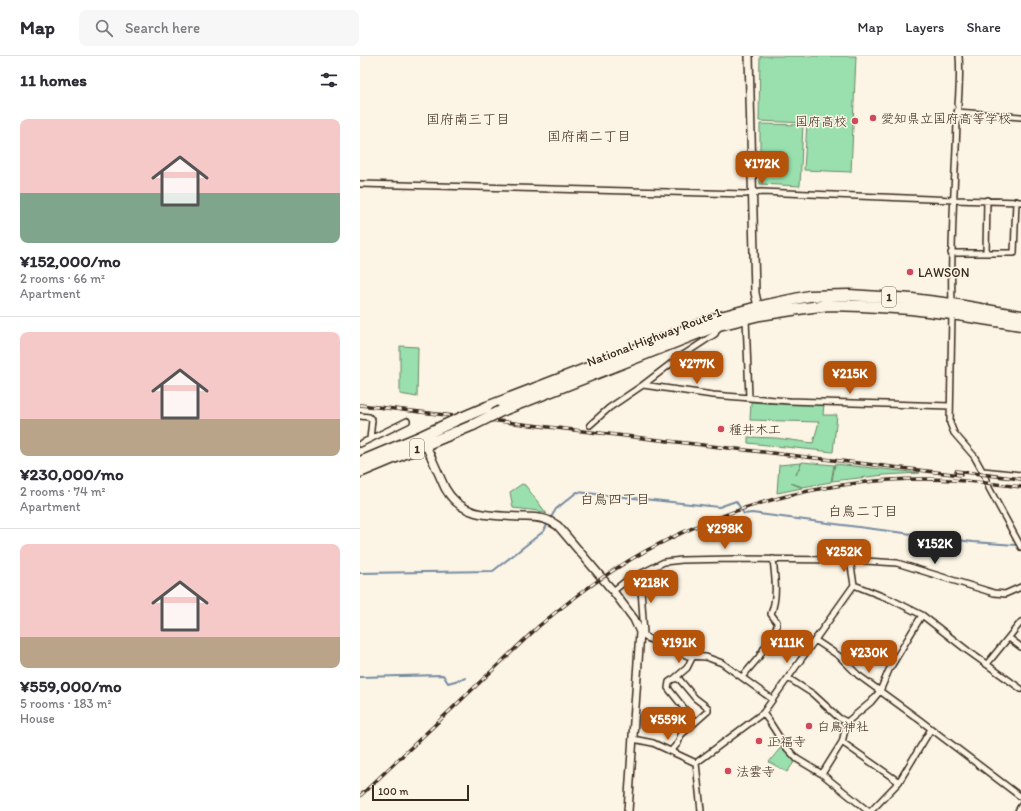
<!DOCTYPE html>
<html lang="en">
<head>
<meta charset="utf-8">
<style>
	:root { --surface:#fff; --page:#f7f7f7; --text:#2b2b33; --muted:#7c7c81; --line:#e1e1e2; --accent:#b45309 }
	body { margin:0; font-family:Itim,"Klee One",sans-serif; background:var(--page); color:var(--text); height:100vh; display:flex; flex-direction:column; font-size:15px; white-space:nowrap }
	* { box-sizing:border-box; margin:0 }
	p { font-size:13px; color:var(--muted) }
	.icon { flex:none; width:22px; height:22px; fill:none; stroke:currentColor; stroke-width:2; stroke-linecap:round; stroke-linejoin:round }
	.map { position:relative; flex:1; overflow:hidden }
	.drawer { display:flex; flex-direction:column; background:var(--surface); width:360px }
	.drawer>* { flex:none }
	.scale { position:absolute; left:12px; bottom:10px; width:97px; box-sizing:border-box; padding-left:4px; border:2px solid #3b2a1e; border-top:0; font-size:11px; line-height:14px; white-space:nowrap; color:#3b2a1e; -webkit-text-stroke:3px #fcf5e5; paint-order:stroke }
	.price { position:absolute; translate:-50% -34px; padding:0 9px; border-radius:8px; background:var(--accent); color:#fff; font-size:13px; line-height:26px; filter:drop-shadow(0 1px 2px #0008) }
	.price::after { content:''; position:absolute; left:50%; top:24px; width:12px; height:9px; margin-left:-6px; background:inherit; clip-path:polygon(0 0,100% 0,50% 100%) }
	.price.active { background:#222; color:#fff }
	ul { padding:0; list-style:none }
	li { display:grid; align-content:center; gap:8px; height:212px; padding:0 20px }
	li+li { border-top:1px solid var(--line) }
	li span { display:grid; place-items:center; height:124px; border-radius:8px; color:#555 }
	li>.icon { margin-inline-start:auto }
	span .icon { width:72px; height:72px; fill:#fffc; stroke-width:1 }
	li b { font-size:17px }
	h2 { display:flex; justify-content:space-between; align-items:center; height:48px; padding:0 20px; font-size:17px }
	header { display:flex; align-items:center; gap:24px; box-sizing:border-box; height:56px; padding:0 20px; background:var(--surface); border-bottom:1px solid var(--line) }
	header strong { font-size:19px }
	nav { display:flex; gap:22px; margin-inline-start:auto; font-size:14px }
	.search { width:280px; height:36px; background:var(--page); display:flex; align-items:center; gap:10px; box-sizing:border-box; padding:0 14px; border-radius:8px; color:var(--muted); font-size:15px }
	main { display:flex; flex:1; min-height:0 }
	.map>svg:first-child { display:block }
	.green { fill:#99e0ae; stroke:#6a8566 }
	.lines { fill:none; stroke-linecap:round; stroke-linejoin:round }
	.stream { stroke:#768ba1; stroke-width:2 }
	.street-casing { stroke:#3b2a1e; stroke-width:8 }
	.secondary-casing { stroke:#3b2a1e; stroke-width:10 }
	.highway-casing { stroke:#3b2a1e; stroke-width:13 }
	.street { stroke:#fcf5e5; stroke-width:5 }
	.secondary { stroke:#fcf5e5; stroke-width:7 }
	.highway { stroke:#fcf5e5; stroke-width:10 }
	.rail-casing { stroke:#3b2a1e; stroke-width:3.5 }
	.rail { stroke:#fcf5e5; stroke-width:2; stroke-dasharray:6; stroke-linecap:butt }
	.highway-bridge-casing { stroke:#3b2a1e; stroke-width:13; stroke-linecap:butt }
	.highway-bridge { stroke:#fcf5e5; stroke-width:10 }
	.poi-dot { fill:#d1495b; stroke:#fcf5e5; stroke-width:1.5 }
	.labels { text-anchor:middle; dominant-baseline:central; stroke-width:3; stroke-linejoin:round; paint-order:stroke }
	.shield { fill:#fcf5e5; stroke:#75675a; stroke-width:1 }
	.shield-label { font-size:12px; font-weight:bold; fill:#3b2a1e }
	.poi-label { font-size:13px; fill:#3b2a1e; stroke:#fcf5e5; text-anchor:start }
	.street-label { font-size:13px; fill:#3b2a1e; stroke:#fcf5e5 }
	.neighbourhood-label { font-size:14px; fill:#3b2a1e; stroke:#fcf5e5 }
</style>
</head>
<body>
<header>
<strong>Map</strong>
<div class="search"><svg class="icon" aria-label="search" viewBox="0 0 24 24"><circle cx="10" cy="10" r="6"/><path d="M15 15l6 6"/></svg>Search here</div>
<nav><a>Map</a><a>Layers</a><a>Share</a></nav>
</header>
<main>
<section class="drawer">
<h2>11 homes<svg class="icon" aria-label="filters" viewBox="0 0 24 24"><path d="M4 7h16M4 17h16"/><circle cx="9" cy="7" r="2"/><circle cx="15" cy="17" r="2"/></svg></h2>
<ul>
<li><span style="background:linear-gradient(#f6c9c9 60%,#7fa58c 0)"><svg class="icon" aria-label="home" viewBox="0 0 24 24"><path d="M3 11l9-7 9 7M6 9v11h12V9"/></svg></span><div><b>¥152,000/mo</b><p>2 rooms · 66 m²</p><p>Apartment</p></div></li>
<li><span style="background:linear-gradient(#f6c9c9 70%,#b9a48a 0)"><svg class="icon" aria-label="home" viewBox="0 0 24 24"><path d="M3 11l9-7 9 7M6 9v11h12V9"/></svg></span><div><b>¥230,000/mo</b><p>2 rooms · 74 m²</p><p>Apartment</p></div></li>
<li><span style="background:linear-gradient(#f6c9c9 75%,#b9a48a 0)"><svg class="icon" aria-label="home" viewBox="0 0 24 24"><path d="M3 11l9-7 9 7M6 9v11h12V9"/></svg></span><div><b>¥559,000/mo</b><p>5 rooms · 183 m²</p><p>House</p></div></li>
</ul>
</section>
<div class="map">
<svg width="661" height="755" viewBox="0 0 661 755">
	<rect width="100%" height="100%" fill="#fcf5e5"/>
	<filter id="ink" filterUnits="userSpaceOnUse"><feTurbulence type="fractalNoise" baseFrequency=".025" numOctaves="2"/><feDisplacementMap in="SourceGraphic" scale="8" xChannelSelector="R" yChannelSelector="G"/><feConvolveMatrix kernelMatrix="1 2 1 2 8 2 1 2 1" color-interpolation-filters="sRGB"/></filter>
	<g filter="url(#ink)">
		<!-- green -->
		<path class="green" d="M400 0H496L491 116 444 114 447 67 399 65Z
			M400 68 443 69 440 130 400 128Z
			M40 290 58 291 57 341 40 338Z
			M391 346 420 348H464L463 359H477L473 396 388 387V381L416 382 453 387 459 366 390 364Z
			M442 406 474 409 471 426 443 431 431 427 442 432 417 437 419 409 441 407 436 419Z
			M475 408 560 417 525 419 472 425Z
			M162 428 165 429 187 458 179 455 153 452 150 436Z
			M422 690 435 705 427 716 409 706Z"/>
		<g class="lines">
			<!-- stream -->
			<path class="stream" d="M190 463 196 453 217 436 359 451 376 445 384 458 392 457 613 486 656 489
				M0 517 133 515 184 475 188 467
				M0 621 83 619 88 627 106 622"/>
			<!-- street casing -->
			<g class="street-casing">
				<path id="street" d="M597 56 661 61
					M0 128 385 138 401 136 594 144 661 146
					M591 197H654L656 145
					M626 197 627 144
					M592 249C590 188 595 127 597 67 598 44 601 22 599 0
					M592 257 590 367 594 377 614 400 624 418 629 432 661 491
					M386 262 389 342
					M283 329 353 339 429 345 590 350
					M0 360 9 361 12 364 10 383
					M230 369 249 352 283 329 317 303 355 278 359 270
					M0 388 47 365
					M623 415 661 419
					M280 518 284 578
					M494 529 532 544 562 559 608 595 661 633
					M253 535 266 525 304 506 322 504 374 503 490 504 537 507 634 537 645 538 661 531
					M280 576 289 583 328 600 346 601 362 607 412 643
					M649 582 661 591
					M455 584 479 600 498 619 557 662 661 741
					M627 608 661 566
					M382 621 399 601 417 570V566L411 558C418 540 415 522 413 503
					M428 622 453 638 479 662 487 666 511 646 520 635 529 614 562 559
					M314 623 327 612 333 600
					M403 657 409 665 425 690 437 703 462 718 508 755
					M273 683 293 687 336 707
					M482 686 539 726
					M311 695 318 687 321 679 348 655V652L335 642 320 624C315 621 313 623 309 626L308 632 335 666
					M336 707 403 657 494 529 490 504
					M336 707 341 755
					M462 718 482 686 487 666
					M511 755 539 726 571 673
					M658 755 661 750"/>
			</g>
			<!-- secondary casing -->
			<g class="secondary-casing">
				<path id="secondary" d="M389 0 395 237 399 255
					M64 385 85 432C103 464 134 459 166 461 177 461 188 462 198 470L253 535 274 563 280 576 268 755"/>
			</g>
			<!-- highway casing -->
			<g class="highway-casing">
				<path id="highway" d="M127 351 357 262 398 251 449 240 489 239 552 243 592 248 661 260
					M141 355 359 269 400 259 445 252 469 249 502 250 551 253 592 258 661 269
					M0 406 62 380 94 365
					M0 416 113 369"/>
			</g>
			<!-- street -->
			<use href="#street" class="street"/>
			<!-- secondary -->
			<use href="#secondary" class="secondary"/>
			<!-- highway -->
			<use href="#highway" class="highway"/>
			<!-- rail casing -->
			<g class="rail-casing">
				<path id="rail" d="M0 349 601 419
					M596 415 661 423
					M0 740 179 570C216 539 255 510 299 488 380 446 473 423 564 423 597 423 629 427 661 431"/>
			</g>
			<!-- rail -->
			<use href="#rail" class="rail"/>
			<!-- highway-bridge casing -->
			<g class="highway-bridge-casing">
				<path id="highway-bridge" d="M94 365 127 351
					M113 369 141 355"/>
			</g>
			<!-- highway-bridge -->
			<use href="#highway-bridge" class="highway-bridge"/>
		</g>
	</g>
	<!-- markers -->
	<g class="poi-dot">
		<circle cx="513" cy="62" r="4"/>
		<circle cx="495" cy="65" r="4"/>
		<circle cx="550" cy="216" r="4"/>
		<circle cx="361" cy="373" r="4"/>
		<circle cx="449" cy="670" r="4"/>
		<circle cx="399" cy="685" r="4"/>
		<circle cx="368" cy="715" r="4"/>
	</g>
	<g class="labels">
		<!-- shield labels -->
		<g class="shield">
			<rect x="522" y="231" width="14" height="20" rx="3"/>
			<rect x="50" y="383" width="14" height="20" rx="3"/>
		</g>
		<g class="shield-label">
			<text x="529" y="241">1</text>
			<text x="57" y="393">1</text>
		</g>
		<!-- poi labels -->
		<g class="poi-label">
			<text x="521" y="62">愛知県立国府高等学校</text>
			<text x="487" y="65" text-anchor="end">国府高校</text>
			<text x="558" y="216">LAWSON</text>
			<text x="369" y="373">種井木工</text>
			<text x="457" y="670">白鳥神社</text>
			<text x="407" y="685">正福寺</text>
			<text x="376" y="715">法雲寺</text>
		</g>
		<!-- street labels -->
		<g class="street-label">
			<text transform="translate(294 281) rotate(-21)">National Highway Route 1</text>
		</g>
		<!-- neighbourhood labels -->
		<g class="neighbourhood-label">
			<text x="108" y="63">国府南三丁目</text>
			<text x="229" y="80">国府南二丁目</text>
			<text x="255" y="443">白鳥四丁目</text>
			<text x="503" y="455">白鳥二丁目</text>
		</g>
	</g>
</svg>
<div class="scale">100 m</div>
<b class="price" style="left:402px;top:129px">¥172K</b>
<b class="price" style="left:337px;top:329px">¥277K</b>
<b class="price" style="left:490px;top:339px">¥215K</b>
<b class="price" style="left:365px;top:494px">¥298K</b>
<b class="price active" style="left:575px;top:509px">¥152K</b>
<b class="price" style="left:484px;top:517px">¥252K</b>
<b class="price" style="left:291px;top:548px">¥218K</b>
<b class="price" style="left:319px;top:608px">¥191K</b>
<b class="price" style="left:427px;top:608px">¥111K</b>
<b class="price" style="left:509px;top:618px">¥230K</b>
<b class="price" style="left:308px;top:685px">¥559K</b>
</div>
</main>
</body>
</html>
